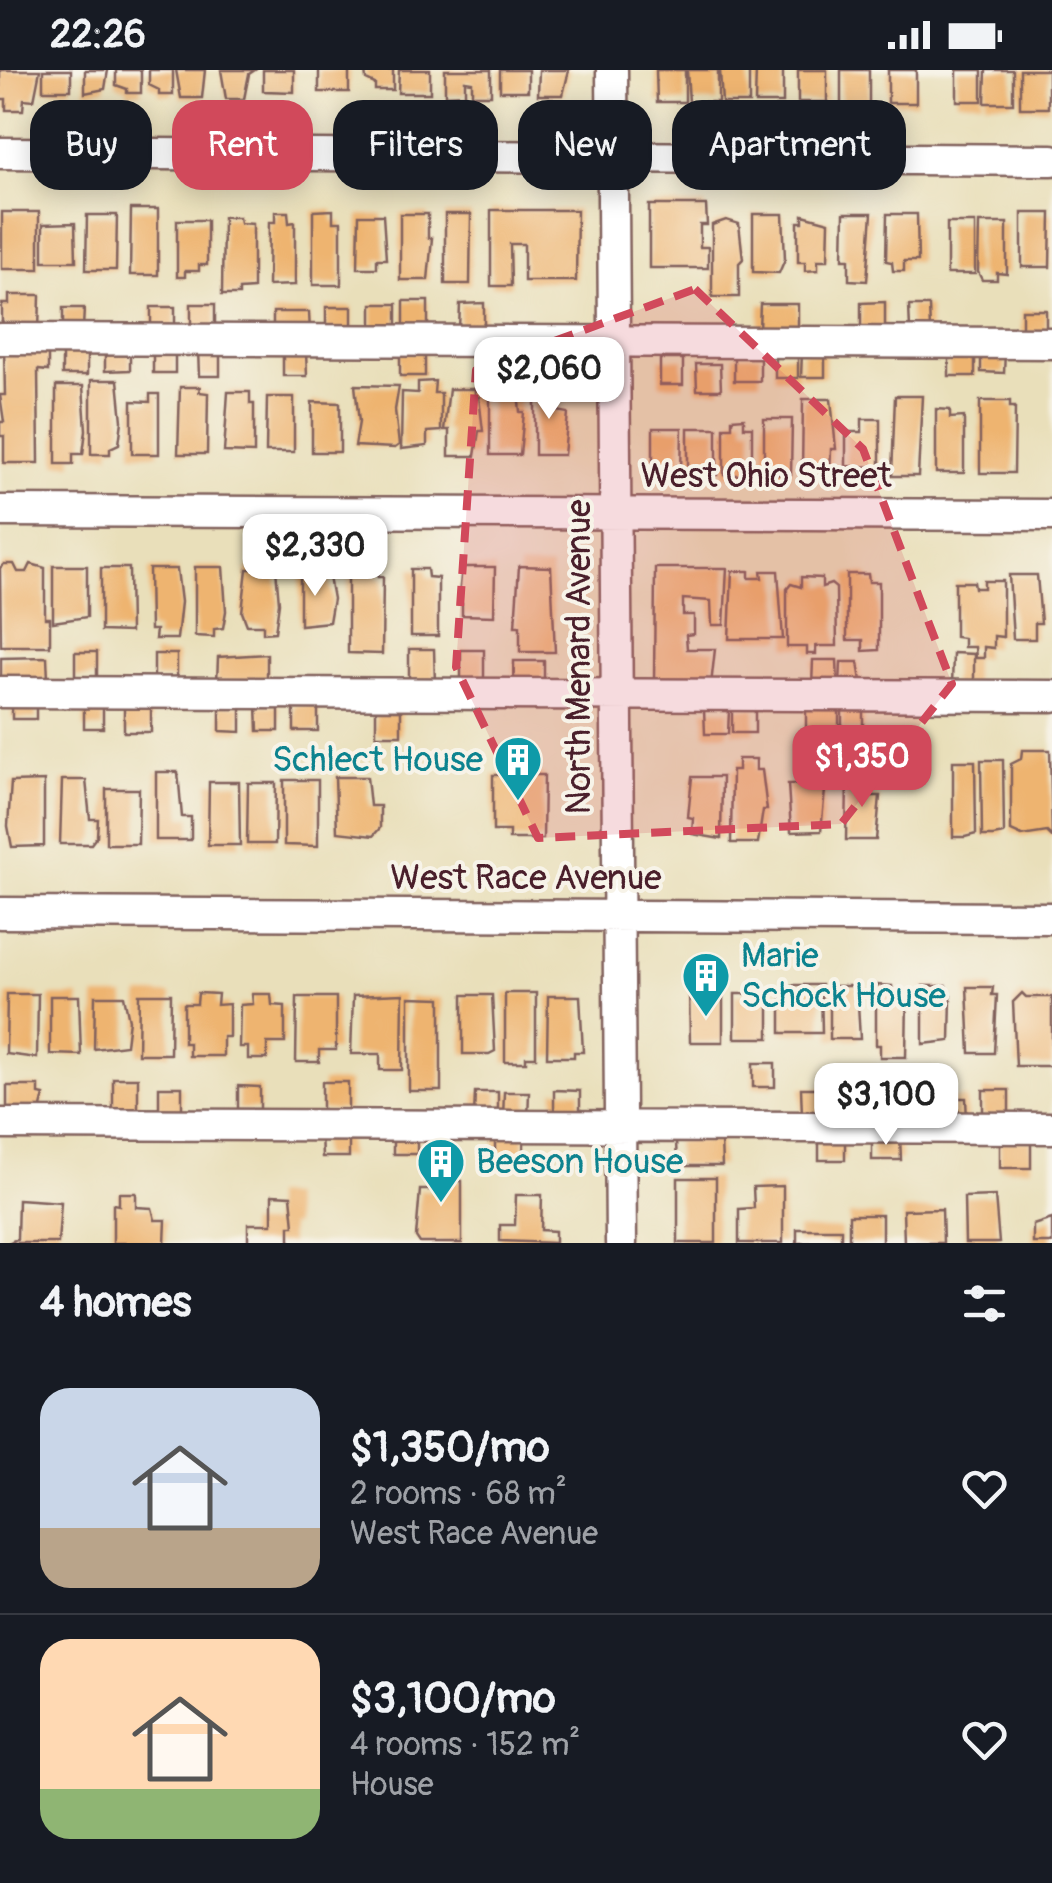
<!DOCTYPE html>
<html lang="en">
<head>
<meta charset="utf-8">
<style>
	:root { --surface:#171b24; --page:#20242c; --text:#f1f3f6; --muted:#9ea1a6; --line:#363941; --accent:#d1495b }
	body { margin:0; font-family:Pangolin,sans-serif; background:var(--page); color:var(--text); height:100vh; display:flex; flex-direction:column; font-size:38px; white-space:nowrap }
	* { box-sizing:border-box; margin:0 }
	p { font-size:32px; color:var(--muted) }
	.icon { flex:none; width:55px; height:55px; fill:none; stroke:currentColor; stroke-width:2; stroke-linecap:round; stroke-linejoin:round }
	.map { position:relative; height:1173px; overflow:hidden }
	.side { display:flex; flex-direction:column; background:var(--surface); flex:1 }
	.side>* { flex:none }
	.guide { position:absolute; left:30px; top:30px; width:992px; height:90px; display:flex; gap:20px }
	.price { position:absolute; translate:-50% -85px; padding:0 22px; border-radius:20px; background:#fff; color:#222; font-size:32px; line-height:65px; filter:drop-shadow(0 2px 5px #0008) }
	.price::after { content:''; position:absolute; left:50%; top:60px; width:30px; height:22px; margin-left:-15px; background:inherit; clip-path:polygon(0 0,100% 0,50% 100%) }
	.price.current { background:var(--accent); color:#fff }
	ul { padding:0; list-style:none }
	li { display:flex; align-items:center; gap:30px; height:250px; padding:0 40px }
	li+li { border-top:2px solid var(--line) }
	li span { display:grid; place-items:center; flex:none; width:280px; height:200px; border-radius:30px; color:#555 }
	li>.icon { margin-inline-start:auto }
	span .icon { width:120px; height:120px; fill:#fffc; stroke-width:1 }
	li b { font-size:42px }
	h2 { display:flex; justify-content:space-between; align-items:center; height:120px; padding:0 40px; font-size:42px }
	.tag { padding:0 35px; border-radius:30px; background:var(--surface); box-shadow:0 5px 25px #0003; font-size:35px; line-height:90px }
	.tag.current { background:var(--accent); color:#fff }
	.status { display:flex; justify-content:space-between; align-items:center; height:70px; padding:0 50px; background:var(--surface); direction:ltr }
	.status svg { height:28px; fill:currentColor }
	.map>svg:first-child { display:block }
	.building { fill:#eeb470 }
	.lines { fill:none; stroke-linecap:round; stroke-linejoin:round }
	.minor-casing { stroke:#82625d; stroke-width:35 }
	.minor { stroke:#fff; stroke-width:30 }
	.marked { fill:#d1495b; fill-opacity:0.2; stroke:#d1495b; stroke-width:8; stroke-dasharray:20 12; stroke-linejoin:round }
	.labels { text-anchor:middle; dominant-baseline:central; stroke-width:8; stroke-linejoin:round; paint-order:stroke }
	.street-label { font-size:35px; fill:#4a1f2b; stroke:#f7f3e8 }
	.culture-label { font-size:35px; fill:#0d838f; stroke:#f7f3e8; text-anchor:start }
</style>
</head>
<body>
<div class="status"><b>22:26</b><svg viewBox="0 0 49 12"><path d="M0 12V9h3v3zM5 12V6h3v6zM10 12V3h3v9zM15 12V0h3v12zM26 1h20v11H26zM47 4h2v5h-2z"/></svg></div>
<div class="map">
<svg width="1052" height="1173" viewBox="0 0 1052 1173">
	<rect width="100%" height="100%" fill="#f7f3e8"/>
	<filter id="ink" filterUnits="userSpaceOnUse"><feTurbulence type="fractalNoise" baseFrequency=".01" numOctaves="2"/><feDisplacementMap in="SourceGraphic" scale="20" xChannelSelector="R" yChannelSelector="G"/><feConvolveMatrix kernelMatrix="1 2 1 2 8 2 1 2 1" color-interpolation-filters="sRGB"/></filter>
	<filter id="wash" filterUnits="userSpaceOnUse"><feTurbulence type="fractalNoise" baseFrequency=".0048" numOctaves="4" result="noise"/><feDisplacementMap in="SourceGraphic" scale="40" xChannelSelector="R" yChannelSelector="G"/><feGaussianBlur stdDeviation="2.25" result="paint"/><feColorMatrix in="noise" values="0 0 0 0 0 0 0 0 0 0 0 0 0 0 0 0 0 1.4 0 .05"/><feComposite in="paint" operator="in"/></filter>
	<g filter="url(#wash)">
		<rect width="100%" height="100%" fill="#e9dfba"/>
		<g id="blocks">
			<!-- building -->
			<path class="building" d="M0 0H40L34 30 24 29 23 40H6V29H0Z
				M43 0H71V20H43Z
				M85 0H108L105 19 85 23Z
				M116 0H141V23H127V19L116 15Z
				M149 0H173V25H159V20L149 15Z
				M176 0H205L202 28H181Z
				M221 0H255L249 4 244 29H226Z
				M263 0H294V22L263 21Z
				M319 0H349V22H319Z
				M365 0H393V20H375V14L366 10Z
				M399 0H430V23H398Z
				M445 0H491V25H472V12L465 11V24L445 25Z
				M500 0H528V21H500Z
				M539 0H569L563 25H538Z
				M656 0H685V32H657Z
				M687 0H718V32H689Z
				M720 0H749V33H722Z
				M756 0H783V33H755Z
				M798 0H827V32H798Z
				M841 0H869V34L841 35Z
				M888 0H916V33H888Z
				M957 0H982V31H957Z
				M986 0H1013V33H985Z
				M1020 0H1048V38H1020Z
				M649 135H706L707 155H700V177H708V198H649Z
				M131 139H158V205H130Z
				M333 140V152H341V215H313V141Z
				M491 140H577L576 211H524V174H510L511 216H491Z
				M2 142H39V199H2Z
				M275 142H288L289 153 295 152V215L268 216 269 152H275Z
				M844 143H872L867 211 849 210V189H843Z
				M1022 143H1051L1050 197H1022Z
				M400 144H428V168H432L428 210H400Z
				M445 144H471L470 214H445Z
				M753 144H783L785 189 779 203 753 202Z
				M887 144H917L918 191H904V201H893L892 192 886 191Z
				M87 145H117L116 200H86Z
				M359 145H383L386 189H377V198H358Z
				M803 145 829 152 828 190H818V200L805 201V192H798V152H803Z
				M223 147H239L240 153 253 154V219L239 220V225H222Z
				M177 150H207V195H199V201H185V207H177Z
				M726 150 739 154 743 189 739 193V227H712V155Z
				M75 153 76 191H43V154Z
				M947 153H975V204H947Z
				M979 153H1007V204L997 203V210H982L978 202Z
				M9 225H40L39 261 2 255V234H9Z
				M404 231H428V258H404Z
				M885 232V259L861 260V233Z
				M484 233V259H459L460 234Z
				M191 234H215V260H191Z
				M372 234H397V259H372Z
				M760 234H798V260L759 259Z
				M909 236H929L930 260H910Z
				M151 237H175V263H151Z
				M326 237H352V263H326Z
				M63 238H84L83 258H63Z
				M1022 240H1046V263H1022Z
				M273 242H309L310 263H273Z
				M105 277H130V300L105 301Z
				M4 278H48V301L38 300 39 393H4V366H0V352H4L0 325H5Z
				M62 280H87V305H62Z
				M175 280V303H153V281Z
				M198 280H220V306H199Z
				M425 281V306H400V282Z
				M802 282H825V307H801Z
				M981 282H1005L1004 303 981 302Z
				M283 283H306L307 306H283Z
				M949 283H975V306H949Z
				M775 284H798V308H775Z
				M734 285H760V311H734Z
				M660 289H683V315H660Z
				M696 294H720L721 320H697Z
				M91 310H118L122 351 119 374 110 378V384H91Z
				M506 310H517L520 342H524L520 385H490V320H505Z
				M435 311 434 323H441V361L427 362V376L401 379 402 322 418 323V312Z
				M535 314H557V341L568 343 564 385H535Z
				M355 315 399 316 395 340 399 375 395 378 355 376 359 352Z
				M56 316H83L86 360 83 384H73V394H56Z
				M180 317H200L199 322 208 323 207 384H178Z
				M449 319H475V327H479L483 361H479L475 386H449V360H444Z
				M228 322H250V334H254V383L224 382Z
				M150 324H159V384H132V331L150 332Z
				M895 326H922L918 406H892Z
				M267 327H294V382H266Z
				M803 329H831L836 379H831L830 406 802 405Z
				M980 331H1010V337H1015L1014 403H980Z
				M312 332 340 333V382H312Z
				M936 339 950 340V348L964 347V403H936Z
				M744 348V357H752V405H724V357H732V349Z
				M764 349H792L791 405 764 404Z
				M862 349H880V397L846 396V362H862Z
				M653 358H682L681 405H653Z
				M688 358H717V405H688Z
				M4 494H14L18 502H27L31 494 45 498V548H50V576H1L0 498Z
				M53 496H87V547L53 552Z
				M519 496 551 497 555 582H520V556H515Z
				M195 497H223L226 541 223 558 214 559V567L195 566Z
				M462 497H495L494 546 462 545V534H458Z
				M101 498H129L130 562 101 561Z
				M348 498H379L378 507H383L382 584 348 583Z
				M655 498H727L724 555H712L711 531 683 529V545H694V564L686 565 687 579H715L711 615 654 614Z
				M149 499H177L181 532 177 569H155L156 560H150Z
				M247 499H276L279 533 275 562 263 563V555H247L242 542Z
				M411 499H427L428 507 438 508V566H411Z
				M732 501H749V508H762L761 501H778L783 569H729Z
				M300 503 329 507 333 529 329 552 300 555Z
				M847 504H868L869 512H879V580L863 581V570H847Z
				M1009 505H1037L1041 553H1035V569H1013Z
				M801 507 822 508V517L831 514 836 518 837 576H816V584H807V577H787V519L791 514 801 517Z
				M984 511H1003V567L994 566V578L984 577V588H976L975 577H964V568L955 567V512H974L975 518H984Z
				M409 579H434L435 615 409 614Z
				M461 580H484V611L461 610Z
				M75 582H97V607H75Z
				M953 583 974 584V616H952Z
				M154 584H177V609L154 608Z
				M267 584V609L217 612 218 587Z
				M47 587 48 610H1V588Z
				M813 590H837L838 616H812Z
				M514 591H544V614H514Z
				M841 592H858L861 611 840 616Z
				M84 629H103V658H84Z
				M124 629H151V662H124Z
				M12 630H36V649H12Z
				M220 635 241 636V662L220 661Z
				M257 635 279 636V661H258Z
				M294 635H318V661H294Z
				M806 636H839V666L806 665Z
				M842 636H863V660H842Z
				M732 638H755V663H732Z
				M704 639 729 640 728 664H705Z
				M376 640H401V665H376Z
				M1022 680H1050L1052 767 1047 762 1022 766 1011 761V694L1021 689Z
				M505 684H529L530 705H544L543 769H509V761H493V705H505Z
				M738 689H756V700H762L767 740H763L758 773H731L732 700H738Z
				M981 690H1003L1004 764 993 766H982Z
				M953 691H975L976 764 965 767H953Z
				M156 702H178L182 747H191V770H156Z
				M856 704H868L872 726H880L876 770H846L847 710 857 711Z
				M335 707H367L370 736H380V758L373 766 337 762Z
				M692 707H722L721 769 692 764 693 748 688 747Z
				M62 710H86L90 749H98L97 766 91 774H60Z
				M284 710H318V776L284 775Z
				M44 711V776L12 777 8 756 11 712Z
				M209 712H239L240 775H208Z
				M248 713H276L275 774H247Z
				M788 714H821L825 720 821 761 791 762Z
				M106 719H139L138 774H106Z
				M792 915H821L822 963H781V922L792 923Z
				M876 915 892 916 893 926H907L906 987H880V975H876Z
				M830 916H857L860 969H830Z
				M923 916H946L947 926H951L950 971 923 974Z
				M967 917H993L992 925H997L994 983H970Z
				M689 918H707V926H723V972H690Z
				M198 923 218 924 217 935 229 934V967H223V986H189V973H184V934H197Z
				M505 923H536V987H526V992H505Z
				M1022 923 1026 927H1052V996H1016L1013 932Z
				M7 924H38L37 988 6 984Z
				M139 924H171L170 984H138Z
				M252 924H271L272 935 285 936V973H267V989H248V977H239L240 935 253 934Z
				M403 924 402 1000H380V984H351L353 926Z
				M735 924H769V968H735Z
				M463 925H492L495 981 489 984H463Z
				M50 926H79L81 985 50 984Z
				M95 926H124L129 950 126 975 94 979Z
				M548 926H580L583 982H574V987H547Z
				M297 927H336V980H319V992H296Z
				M409 927 441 928V1021H409Z
				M753 993H775V1017H753Z
				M113 1008H138V1041H113Z
				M322 1012H348V1040H322Z
				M7 1016H39V1024L44 1025 39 1046H7Z
				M238 1016 260 1017V1039H238Z
				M159 1017H182V1042H159Z
				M801 1018H825L826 1045H802Z
				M554 1020 580 1021V1047H554Z
				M841 1020H873V1050H841Z
				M983 1020H1009V1046H983Z
				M475 1022H498V1047H474Z
				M504 1022H529L528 1049H503Z
				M941 1028H966L967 1051H941Z
				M393 1061 417 1062V1084H393Z
				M321 1062H349V1087H322Z
				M495 1063H524V1087H495Z
				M900 1065 901 1090H872V1066Z
				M845 1068V1090H819V1069Z
				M721 1070 722 1096H677L676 1071Z
				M1000 1071H1031V1098H1000Z
				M678 1108H716V1173H678Z
				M434 1110 462 1111V1173H420L416 1167 420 1120H434Z
				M783 1116V1173H739V1139L754 1138 753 1117Z
				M119 1123H136V1137L152 1138 155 1150H166L165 1173H113V1134L119 1135Z
				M272 1125 291 1126 294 1156H290V1173H248V1154H272Z
				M516 1125H542L541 1160 555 1161V1173L500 1171V1155H515Z
				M995 1126 999 1173H965L964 1127Z
				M18 1129 61 1132 58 1173H8L17 1169Z
				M942 1139 943 1173H904L903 1140Z
				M849 1145H882V1173H849Z
				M1052 1149V1173H1033V1155Z
				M797 1159H841V1173H797Z"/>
		</g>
	</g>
	<g filter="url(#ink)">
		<use href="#blocks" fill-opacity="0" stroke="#82625d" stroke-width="2.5"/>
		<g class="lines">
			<!-- minor casing -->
			<g class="minor-casing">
				<path id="minor" d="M612 0 621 1173
					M0 83 1052 90
					M0 269 1052 273
					M0 441 1052 445
					M0 622 1052 626
					M0 843 1052 848
					M0 1054 1052 1058"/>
			</g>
			<!-- minor -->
			<use href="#minor" class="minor"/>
		</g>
	</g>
	<!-- marked area -->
	<path class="marked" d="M695 219 863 379 952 614 841 754 538 768 456 597 476 300Z"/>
	<!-- icons -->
	<defs>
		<g id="building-pin" transform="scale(2.5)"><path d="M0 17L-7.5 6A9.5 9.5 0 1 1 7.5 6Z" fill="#0f9aa8" stroke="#f7f3e8"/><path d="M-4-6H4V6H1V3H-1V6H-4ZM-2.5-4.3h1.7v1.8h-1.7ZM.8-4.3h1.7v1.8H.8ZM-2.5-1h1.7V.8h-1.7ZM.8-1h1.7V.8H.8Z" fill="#fff"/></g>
	</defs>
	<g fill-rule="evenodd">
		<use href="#building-pin" x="518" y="690"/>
		<use href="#building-pin" x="706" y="906"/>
		<use href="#building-pin" x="441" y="1092"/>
	</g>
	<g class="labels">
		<!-- street labels -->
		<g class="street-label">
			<text x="766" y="406">West Ohio Street</text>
			<text transform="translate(579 587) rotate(-90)">North Menard Avenue</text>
			<text x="526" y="808">West Race Avenue</text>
		</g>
		<!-- culture labels -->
		<g class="culture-label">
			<text x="483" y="690" text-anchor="end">Schlect House</text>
			<text x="741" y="886">Marie<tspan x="741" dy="40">Schock House</tspan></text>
			<text x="476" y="1092">Beeson House</text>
		</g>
	</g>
</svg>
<b class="price" style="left:549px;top:352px">$2,060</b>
<b class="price" style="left:315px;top:529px">$2,330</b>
<b class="price current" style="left:862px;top:740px">$1,350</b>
<b class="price" style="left:886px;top:1078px">$3,100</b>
<div class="guide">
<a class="tag">Buy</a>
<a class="tag current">Rent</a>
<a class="tag">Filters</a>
<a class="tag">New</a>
<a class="tag">Apartment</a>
</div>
</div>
<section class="side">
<h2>4 homes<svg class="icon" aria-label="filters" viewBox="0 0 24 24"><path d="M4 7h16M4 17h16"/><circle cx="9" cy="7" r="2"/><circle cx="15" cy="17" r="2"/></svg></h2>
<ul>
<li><span style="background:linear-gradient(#c9d6e8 70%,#b9a48a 0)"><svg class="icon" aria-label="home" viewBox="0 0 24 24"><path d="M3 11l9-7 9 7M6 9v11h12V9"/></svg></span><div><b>$1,350/mo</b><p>2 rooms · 68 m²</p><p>West Race Avenue</p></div><svg class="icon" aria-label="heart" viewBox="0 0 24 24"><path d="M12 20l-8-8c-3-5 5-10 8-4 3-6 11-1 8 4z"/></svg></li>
<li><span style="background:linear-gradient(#ffd9b3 75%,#8fb573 0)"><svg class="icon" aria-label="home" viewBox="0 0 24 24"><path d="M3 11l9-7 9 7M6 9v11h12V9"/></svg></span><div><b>$3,100/mo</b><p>4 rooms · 152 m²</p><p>House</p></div><svg class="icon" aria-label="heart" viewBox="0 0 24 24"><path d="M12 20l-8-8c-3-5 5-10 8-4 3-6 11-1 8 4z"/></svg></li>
</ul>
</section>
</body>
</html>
